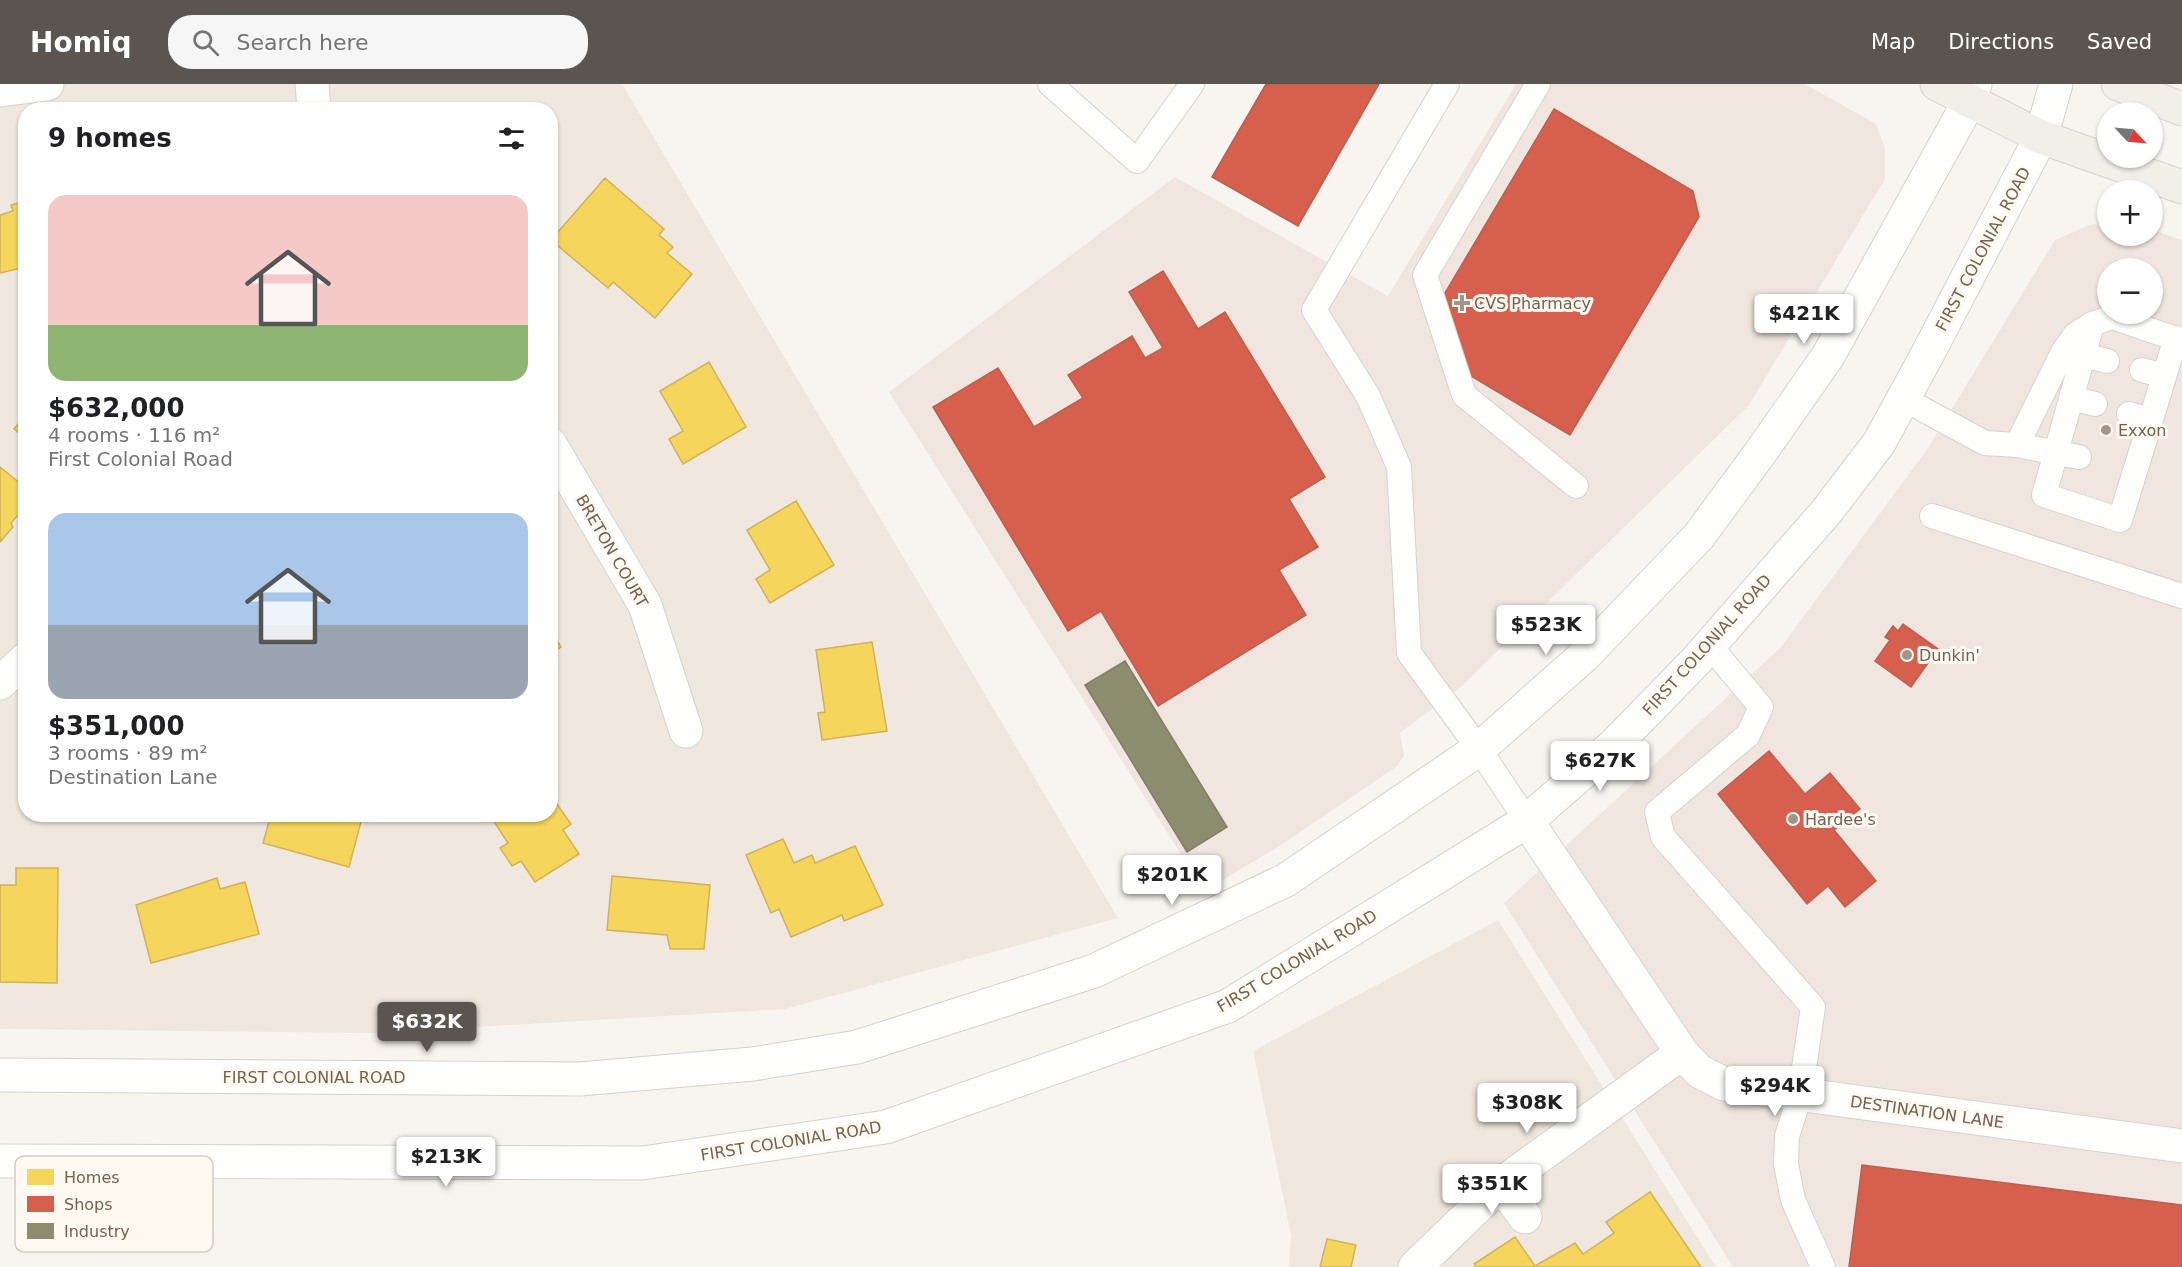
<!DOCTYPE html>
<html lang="en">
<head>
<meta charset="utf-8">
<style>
	:root { --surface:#fff; --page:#f6f6f6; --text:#202124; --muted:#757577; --accent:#5a5551 }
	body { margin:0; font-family:"DejaVu Sans",sans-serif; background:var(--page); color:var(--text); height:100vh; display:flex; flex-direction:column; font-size:22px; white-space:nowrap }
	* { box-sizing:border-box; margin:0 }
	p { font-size:20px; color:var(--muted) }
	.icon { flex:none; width:33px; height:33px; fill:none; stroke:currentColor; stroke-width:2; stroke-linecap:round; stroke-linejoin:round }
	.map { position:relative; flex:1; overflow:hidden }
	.side { position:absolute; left:18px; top:18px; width:540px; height:720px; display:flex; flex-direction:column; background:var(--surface); border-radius:24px; box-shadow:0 2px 4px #0004 }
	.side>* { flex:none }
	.needle { width:39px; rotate:116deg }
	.fabs { position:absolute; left:2097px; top:18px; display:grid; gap:12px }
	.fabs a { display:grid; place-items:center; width:66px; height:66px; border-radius:50%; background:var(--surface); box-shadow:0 2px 4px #0004; font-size:30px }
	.price { position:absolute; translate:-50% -51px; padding:0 14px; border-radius:6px; background:#fff; color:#222; font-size:20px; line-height:39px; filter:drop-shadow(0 2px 3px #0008) }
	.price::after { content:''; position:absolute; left:50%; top:36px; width:18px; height:14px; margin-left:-9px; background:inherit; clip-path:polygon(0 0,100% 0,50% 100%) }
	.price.on { background:var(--accent); color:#fff }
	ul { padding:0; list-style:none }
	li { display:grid; align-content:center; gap:12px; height:318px; padding:0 30px }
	li span { display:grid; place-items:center; height:186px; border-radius:18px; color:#555 }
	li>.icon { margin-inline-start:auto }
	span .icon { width:108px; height:108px; fill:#fffc; stroke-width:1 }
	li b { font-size:26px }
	h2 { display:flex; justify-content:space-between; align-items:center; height:72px; padding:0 30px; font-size:26px }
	header { display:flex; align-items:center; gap:36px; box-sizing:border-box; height:84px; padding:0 30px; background:var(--accent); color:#fff }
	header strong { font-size:28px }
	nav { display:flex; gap:33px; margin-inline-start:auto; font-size:21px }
	.search { width:420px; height:54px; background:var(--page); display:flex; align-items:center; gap:15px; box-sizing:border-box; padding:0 21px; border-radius:24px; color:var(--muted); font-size:22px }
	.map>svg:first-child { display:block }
	.residential { fill:#f0e8de; fill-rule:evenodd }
	.commercial { fill:#f1e6df; fill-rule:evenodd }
	.homes { fill:#f6d55c; stroke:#cfb259; stroke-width:1.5 }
	.shops { fill:#d6604d; stroke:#b9604e; stroke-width:1.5 }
	.industry { fill:#8c8c6e; stroke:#857e65; stroke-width:1.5 }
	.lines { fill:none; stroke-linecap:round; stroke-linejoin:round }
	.lane-casing { stroke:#d7d2ce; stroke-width:26 }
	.street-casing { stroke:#d7d2ce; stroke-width:35 }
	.secondary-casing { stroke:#d6d1ca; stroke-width:35 }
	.primary-casing { stroke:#d9d2cd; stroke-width:35 }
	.lane { stroke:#fefefd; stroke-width:24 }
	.street { stroke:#fefefd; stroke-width:33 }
	.secondary { stroke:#fefefd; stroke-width:33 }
	.primary { stroke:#f2efe8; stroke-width:33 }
	.poi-dot { fill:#a29489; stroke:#fefaf2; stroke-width:2 }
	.labels { text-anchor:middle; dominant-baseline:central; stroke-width:6; stroke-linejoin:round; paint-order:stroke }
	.street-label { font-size:16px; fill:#745f51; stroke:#fefaf2 }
	.poi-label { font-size:16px; fill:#745f51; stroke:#fefaf2; text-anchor:start }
	.key { fill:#fefaf2; stroke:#d5ccc2; stroke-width:1.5 }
	.key-label { font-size:16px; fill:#745f51 }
</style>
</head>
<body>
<header>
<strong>Homiq</strong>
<div class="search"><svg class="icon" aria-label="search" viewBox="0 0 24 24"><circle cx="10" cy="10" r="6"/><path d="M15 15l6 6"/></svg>Search here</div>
<nav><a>Map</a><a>Directions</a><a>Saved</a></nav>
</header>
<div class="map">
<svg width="2182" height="1183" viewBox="0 0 2182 1183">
	<rect width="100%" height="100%" fill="#f8f5f0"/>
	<!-- residential -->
	<path class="residential" d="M0 0H622L1118 834 785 925 375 949 0 945ZM26 26H550V730H26Z
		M1498 836 1716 1183H1289L1291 1151 1253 967Z"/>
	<!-- commercial -->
	<path class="commercial" d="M1516 0H1805L1876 40 1885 64V95L1749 321 1462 602 1400 649 1404 672 1396 683 1281 761 1204 807 889 308 1175 93 1388 212Z
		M2092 140 2107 141 2108 152H2152L2153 146 2182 156V1183H1733L1504 819 1781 563 1926 367 2055 156ZM2108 184H2152V230H2108Z"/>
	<!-- homes -->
	<path class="homes" d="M605 94 664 145 659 151 673 163 667 169 692 190 655 234 613 198 608 204 551 156Z
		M26 117V183L0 189V131L13 127 11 121Z
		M709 278 746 343 683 380 669 355 683 347 660 307Z
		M26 331V355L14 345Z
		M0 383 26 404V422L11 439 13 443 0 458Z
		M796 417 834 481 770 519 756 495 770 486 747 446Z
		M550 545 561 563 550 570Z
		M872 558 887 647 822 656 818 629 825 628 816 566Z
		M550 710 571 740 563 746 579 770 535 798 521 777 512 782 500 764 508 759 489 730H550Z
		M271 730H363L349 783 263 759Z
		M783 755 794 779 812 771 815 779 855 762 883 821 844 837 842 831 791 853 779 825 771 829 746 771Z
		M16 784H58L57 899 0 898V801H16Z
		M612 792 710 801 704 865H670L667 851 607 846Z
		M217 794 220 805 245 798 259 850 151 879 136 821Z
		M1650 1108 1701 1183H1476L1474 1180 1515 1153 1535 1182 1575 1159 1583 1170 1614 1149 1606 1138Z
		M1327 1155 1356 1161 1351 1183H1320Z"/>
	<!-- shops -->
	<path class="shops" d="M1266 0H1379L1298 142 1212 93Z
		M1554 25 1693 107 1699 133 1570 351 1466 289 1442 214Z
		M1163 187 1198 245 1225 228 1325 393 1289 415 1318 463 1279 486 1306 531 1158 622 1101 527 1068 547 933 323 998 284 1034 343 1083 314 1068 291 1132 252 1145 274 1163 264 1129 208Z
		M1903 540 1938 565 1911 603 1875 577 1890 556 1885 553 1893 542 1898 547Z
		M1769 667 1805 710 1830 689 1860 725 1834 746 1876 797 1845 823 1828 802 1807 820 1718 710Z
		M1862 1081 2182 1121V1183H1849Z"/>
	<!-- industry -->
	<path class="industry" d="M1125 577 1227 743 1187 768 1085 601Z"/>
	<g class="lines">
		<!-- lane casing -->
		<g class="lane-casing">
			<path id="lane" d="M1050 0 1137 77 1192 0
				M1447 0 1314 226 1368 312 1399 383 1409 569 1479 665 1527 737
				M1538 0 1425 191 1464 311 1576 402
				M2092 240 2044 411 2120 436 2176 254
				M2084 271 2107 277
				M2142 286 2164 292
				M1902 314 1985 359 2017 361 2063 268 2075 251 2092 240 2112 233 2182 257
				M2072 314 2095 320
				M2129 330 2150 336
				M2017 361 2079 373
				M1932 432 2182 512
				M1710 562 1761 623 1748 651 1657 728 1663 753 1813 923 1800 1011 1787 1052 1786 1080 1793 1116 1823 1183"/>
		</g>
		<!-- street casing -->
		<g class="street-casing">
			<path id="street" d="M312 0 314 26
				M0 6 47 0
				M550 360 645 521 686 647
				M0 599 26 575
				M1527 737 1682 969 1699 987 1724 1000 2182 1062
				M1501 1100 1525 1133
				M1415 1183 1501 1100 1682 969"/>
		</g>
		<!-- secondary casing -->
		<g class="secondary-casing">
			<path id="secondary" d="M0 991 580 995 753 980 857 963 1094 887 1286 796 1479 665 1584 572 1699 452 1763 365 1828 272 1969 18 1975 0
				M0 1077 643 1079 886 1043 1228 922 1527 737 1613 662 1695 578 1827 427 1879 359 1926 273 2041 53 2056 0"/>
		</g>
		<!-- primary casing -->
		<g class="primary-casing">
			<path id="primary" d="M1937 0 2041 53 2182 103
				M2118 0 2182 25"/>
		</g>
		<!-- lane -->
		<use href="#lane" class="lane"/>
		<!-- street -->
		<use href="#street" class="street"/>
		<!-- secondary -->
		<use href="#secondary" class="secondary"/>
		<!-- primary -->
		<use href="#primary" class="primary"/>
	</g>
	<!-- markers -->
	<g class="poi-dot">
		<path d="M1459 210h6v6h6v6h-6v6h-6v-6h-6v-6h6z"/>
		<circle cx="2106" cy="346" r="6"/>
		<circle cx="1907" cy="571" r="6"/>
		<circle cx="1793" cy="735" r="6"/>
	</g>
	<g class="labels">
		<!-- street labels -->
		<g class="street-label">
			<text transform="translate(1983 165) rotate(-62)">FIRST COLONIAL ROAD</text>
			<text transform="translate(612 467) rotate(60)">BRETON COURT</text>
			<text transform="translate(1707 561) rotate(-48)">FIRST COLONIAL ROAD</text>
			<text transform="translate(1297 877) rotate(-31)">FIRST COLONIAL ROAD</text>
			<text x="314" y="993">FIRST COLONIAL ROAD</text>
			<text transform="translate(1927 1028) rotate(8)">DESTINATION LANE</text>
			<text transform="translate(791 1057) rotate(-9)">FIRST COLONIAL ROAD</text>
		</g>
		<!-- poi labels -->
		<g class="poi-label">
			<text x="1474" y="219">CVS Pharmacy</text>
			<text x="2118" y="346">Exxon</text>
			<text x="1919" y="571">Dunkin'</text>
			<text x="1805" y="735">Hardee's</text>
		</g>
	</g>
	<!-- legend -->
	<rect x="15" y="1072" width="198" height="96" rx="9" class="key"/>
	<rect x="27" y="1085" width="27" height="16" fill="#f6d55c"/>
	<rect x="27" y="1112" width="27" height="16" fill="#d6604d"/>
	<rect x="27" y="1139" width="27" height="16" fill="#8c8c6e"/>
	<g class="key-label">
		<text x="64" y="1099">Homes</text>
		<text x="64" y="1126">Shops</text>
		<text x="64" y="1153">Industry</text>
	</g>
</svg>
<div class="fabs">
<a><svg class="needle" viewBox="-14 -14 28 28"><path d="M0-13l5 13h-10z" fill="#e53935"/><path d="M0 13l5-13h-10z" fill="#757577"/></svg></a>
<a>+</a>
<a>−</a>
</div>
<b class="price" style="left:1804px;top:261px">$421K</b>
<b class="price" style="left:1546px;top:572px">$523K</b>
<b class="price" style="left:1600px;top:708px">$627K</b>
<b class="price" style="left:1172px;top:822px">$201K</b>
<b class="price on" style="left:427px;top:969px">$632K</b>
<b class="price" style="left:1775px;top:1033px">$294K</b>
<b class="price" style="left:1527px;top:1050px">$308K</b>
<b class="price" style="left:446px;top:1104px">$213K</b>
<b class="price" style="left:1492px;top:1131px">$351K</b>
<section class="side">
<h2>9 homes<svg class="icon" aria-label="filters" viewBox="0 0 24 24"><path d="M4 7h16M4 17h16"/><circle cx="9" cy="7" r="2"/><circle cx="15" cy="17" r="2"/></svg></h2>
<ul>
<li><span style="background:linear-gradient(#f6c9c9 70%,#8fb573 0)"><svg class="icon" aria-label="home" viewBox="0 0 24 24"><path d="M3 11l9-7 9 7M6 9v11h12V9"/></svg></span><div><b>$632,000</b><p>4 rooms · 116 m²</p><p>First Colonial Road</p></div></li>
<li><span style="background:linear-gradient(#a9c7e8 60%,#9aa5b1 0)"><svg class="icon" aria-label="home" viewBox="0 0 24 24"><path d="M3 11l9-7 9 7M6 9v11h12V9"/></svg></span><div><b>$351,000</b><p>3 rooms · 89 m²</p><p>Destination Lane</p></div></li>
</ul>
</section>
</div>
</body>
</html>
